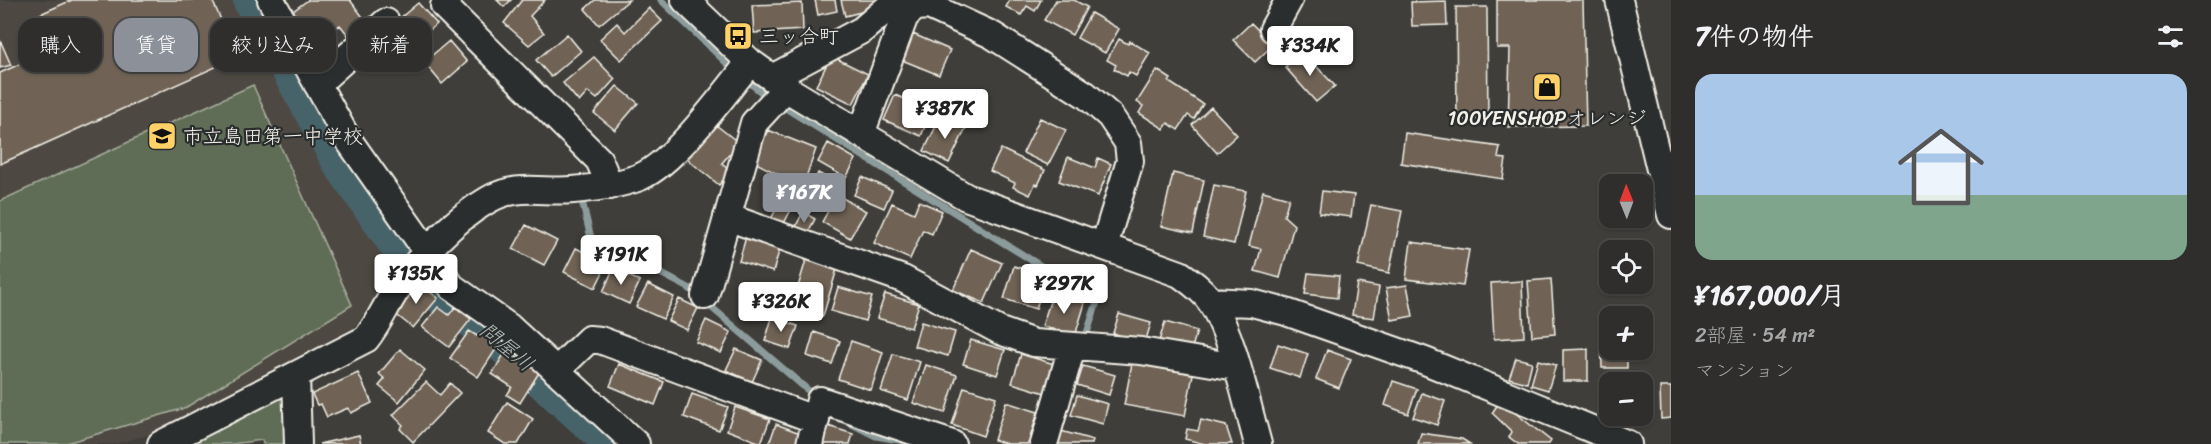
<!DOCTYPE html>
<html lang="ja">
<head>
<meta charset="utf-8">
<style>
	:root { --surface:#2f2e2c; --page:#373634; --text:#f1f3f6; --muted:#a7a8a9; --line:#4a4a48; --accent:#8c9099 }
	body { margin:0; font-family:Sriracha,"Klee One",sans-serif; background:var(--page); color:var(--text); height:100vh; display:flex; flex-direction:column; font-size:22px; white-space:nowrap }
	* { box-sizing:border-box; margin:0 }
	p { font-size:20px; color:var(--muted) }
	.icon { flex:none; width:33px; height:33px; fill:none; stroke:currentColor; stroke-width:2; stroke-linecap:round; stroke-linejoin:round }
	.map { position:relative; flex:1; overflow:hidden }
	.details { display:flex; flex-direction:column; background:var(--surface); width:540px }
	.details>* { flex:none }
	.hud { position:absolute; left:18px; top:18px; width:570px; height:54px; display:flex; gap:12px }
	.needle { width:39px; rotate:359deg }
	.fabs { position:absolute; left:1599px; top:174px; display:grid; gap:12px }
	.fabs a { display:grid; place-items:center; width:54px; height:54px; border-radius:12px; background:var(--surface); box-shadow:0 2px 4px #0004,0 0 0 2px var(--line); font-size:30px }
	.price { position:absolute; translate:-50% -51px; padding:0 14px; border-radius:6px; background:#fff; color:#222; font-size:20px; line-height:39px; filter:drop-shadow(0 2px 3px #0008) }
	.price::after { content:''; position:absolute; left:50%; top:36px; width:18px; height:14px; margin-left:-9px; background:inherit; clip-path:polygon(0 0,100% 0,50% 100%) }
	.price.current { background:var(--accent); color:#fff }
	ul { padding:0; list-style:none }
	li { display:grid; align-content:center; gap:12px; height:318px; padding:0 24px }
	li span { display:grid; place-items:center; height:186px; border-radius:18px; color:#555 }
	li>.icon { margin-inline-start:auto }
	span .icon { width:108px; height:108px; fill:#fffc; stroke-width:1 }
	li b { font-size:26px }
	h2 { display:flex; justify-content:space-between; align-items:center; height:72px; padding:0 24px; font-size:26px }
	.tag { padding:0 21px; border-radius:18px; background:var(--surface); box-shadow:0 2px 4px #0004,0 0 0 2px var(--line); font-size:21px; line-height:54px }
	.tag.current { background:var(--accent); color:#fff }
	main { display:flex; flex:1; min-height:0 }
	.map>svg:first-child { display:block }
	.built { fill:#4d4942 }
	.green { fill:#5f6d56; stroke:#aaaf9f; stroke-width:1.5 }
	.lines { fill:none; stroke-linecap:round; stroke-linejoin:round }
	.stream { stroke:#8c9c9c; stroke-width:7 }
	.river { stroke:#47646a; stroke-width:42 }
	.building { fill:#6f6456; stroke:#f4f1e8; stroke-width:1.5; fill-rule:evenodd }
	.minor-casing { stroke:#f4f1e8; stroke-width:30 }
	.minor { stroke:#2a2d2e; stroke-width:26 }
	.labels { text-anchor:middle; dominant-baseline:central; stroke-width:4.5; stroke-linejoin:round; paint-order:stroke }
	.poi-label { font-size:20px; fill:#f4f1e8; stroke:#2a2d2e; text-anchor:start }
	.water-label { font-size:21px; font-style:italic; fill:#afb9b6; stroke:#2a2d2e }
</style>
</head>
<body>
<main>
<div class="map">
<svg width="1671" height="444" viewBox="0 0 1671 444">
	<rect width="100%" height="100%" fill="#3f3e3a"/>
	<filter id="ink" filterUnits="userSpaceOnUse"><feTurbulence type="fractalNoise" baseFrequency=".0167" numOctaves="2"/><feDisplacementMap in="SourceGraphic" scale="12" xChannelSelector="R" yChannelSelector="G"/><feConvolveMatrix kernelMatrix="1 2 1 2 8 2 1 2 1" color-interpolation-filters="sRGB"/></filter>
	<g filter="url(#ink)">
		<!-- built -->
		<path class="built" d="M0 0H255L392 273 352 330 157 433 113 444H0Z"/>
		<!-- green -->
		<path class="green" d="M253 85 352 305 185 408 63 444H0V201Z
			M281 391 292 392 295 444H263L262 440 232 444H178Z"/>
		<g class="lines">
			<!-- stream -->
			<path class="stream" d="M661 0 735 71
				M744 78 766 96 1062 279 1099 296 1084 342
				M582 201 591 238 600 248 629 257 689 288 817 398
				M844 420 876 436 910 442"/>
			<!-- river -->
			<path class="river" d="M254 0 344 163 407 254 444 295 505 343 617 444"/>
		</g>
		<!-- building -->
		<path class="building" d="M72 0H212L238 57 0 164V73L44 53 29 19Z
			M308 0H350L366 21 348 35 340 25 326 36 317 29 304 34 289 14Z
			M497 0H511L504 7Z
			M522 0H545L530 16 544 33 529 45 504 23Z
			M595 0H629L599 25 585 9Z
			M815 0H835L837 11 818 15Z
			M841 0H886L873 9 845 16Z
			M1010 0H1041L1035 11 1027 6 1021 15 1006 7Z
			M1056 0H1074L1087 7 1072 35 1044 20Z
			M1497 0H1583L1586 126 1508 127 1510 48H1497Z
			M1446 1 1447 25 1412 26 1411 2Z
			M418 3 437 24 412 45 393 24Z
			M802 3 803 30 754 33 752 5Z
			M1456 7H1487L1488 119 1457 120Z
			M649 8 662 21 621 60 600 39 617 23 625 32Z
			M1091 13 1119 29 1105 53 1077 38Z
			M1251 23 1273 45 1255 62 1233 40Z
			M567 34 581 51 551 77 536 60Z
			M913 34 950 50 939 75 902 60Z
			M1119 39 1128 44 1130 41 1150 53 1136 76 1129 72 1127 76 1114 69 1116 65 1107 60Z
			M0 40 11 65 0 68Z
			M449 41 467 62 442 84 424 62Z
			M1302 51 1335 86 1316 102 1285 67Z
			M831 56 868 74 853 104 816 86Z
			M594 57 615 79 597 99 588 92 579 102 563 83Z
			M1157 70 1171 79 1169 82 1203 104 1194 119 1188 115 1178 130 1168 123 1164 129 1139 113 1143 106 1137 102Z
			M617 86 638 103 615 130 594 113Z
			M895 95 932 110 921 136 884 120Z
			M1211 107 1237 135 1217 153 1192 125Z
			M941 116 966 128 949 163 924 151Z
			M1040 118 1066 130 1048 165 1023 153Z
			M716 125 739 143 722 163 731 171 719 185 687 159Z
			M768 130 816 149 800 194 783 190 788 179 754 162Z
			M1405 133 1500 147 1498 158 1506 159 1503 179 1401 163Z
			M828 143 856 159 846 178 818 162Z
			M1001 149 1045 170 1038 185 1035 184 1030 195 1013 187 1015 183 990 171Z
			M1068 157 1095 168 1098 158 1111 164 1098 196 1059 181Z
			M818 173 837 183 823 209 805 199Z
			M1173 173 1204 180 1193 233 1161 226Z
			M862 177 892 190 884 208 854 195Z
			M1214 185 1246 191 1234 244 1203 237Z
			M1263 191 1289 198 1284 216 1294 225 1280 278 1255 271 1261 249 1249 246Z
			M1322 191 1354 195 1351 217 1319 213Z
			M837 195 866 211 850 238 822 222Z
			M919 201 942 211 932 234 923 230 910 259 874 243 892 203 914 213Z
			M780 202 792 208 783 225 771 219Z
			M1371 205 1402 211 1389 273 1358 266Z
			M803 212 815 219 806 236 794 230Z
			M526 225 557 241 544 265 513 249Z
			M746 237 780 248 773 272 739 261Z
			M1411 242 1469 250 1463 286 1406 279Z
			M576 248 607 264 595 288 564 272Z
			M971 249 1002 263 984 303 953 290Z
			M806 260 837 269 823 316 792 307Z
			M1014 266 1046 276 1036 309 1004 299Z
			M613 269 640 281 629 304 603 292Z
			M1308 273 1339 276 1337 298 1305 294Z
			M1551 279 1555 334 1532 336 1528 281Z
			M1522 281 1524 337 1494 339 1491 283Z
			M418 283 438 298 413 328 394 313Z
			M1357 283 1379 287 1374 318 1352 315Z
			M648 284 674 297 663 319 636 307Z
			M1407 285 1413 316 1392 320 1386 288Z
			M838 287 872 297 865 321 831 311Z
			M1053 293 1085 303 1075 336 1042 326Z
			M885 294 919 304 911 328 877 318Z
			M679 299 698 308 687 330 668 321Z
			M438 307 449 315 455 307 471 319 449 347 422 327Z
			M1119 314 1151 323 1145 343 1113 333Z
			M772 318 798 326 790 349 765 341Z
			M706 320 731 332 721 353 696 342Z
			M921 322 955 332 948 356 914 346Z
			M1165 322 1197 331 1191 351 1159 341Z
			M469 331 477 336 483 331 500 343 478 377 450 358Z
			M814 332 840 341 832 364 807 356Z
			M1601 337H1610V350H1627V368H1602Z
			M971 340 1005 350 997 375 963 364Z
			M851 341 883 352 871 390 838 379Z
			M1278 344 1308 354 1300 378 1270 368Z
			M400 349 425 370 399 402 379 386 385 379 379 374Z
			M736 349 762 360 752 382 726 370Z
			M1588 349V381H1563V350Z
			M1327 350 1351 359 1339 388 1316 379Z
			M506 351 540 371 520 403 507 395 512 387 492 374Z
			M893 354 920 362 908 400 881 391Z
			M1021 354 1054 364 1045 393 1012 383Z
			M1516 358 1532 362 1527 383 1509 378Z
			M1538 360 1556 365 1548 390 1531 385Z
			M1132 363 1193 374 1185 416 1124 405Z
			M619 364 664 382 655 405 610 386Z
			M926 365 957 375 945 413 913 403Z
			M1083 366 1115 375 1109 395 1077 385Z
			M358 373 372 403 351 413 348 408 327 417 321 404 317 405 312 394Z
			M1643 379 1647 416 1608 419 1605 382ZM1610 382H1642V416H1610Z
			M1393 381 1417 389 1408 414 1385 405Z
			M426 382 440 395 450 383 460 393 413 442 400 429 403 425 393 415Z
			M964 387 996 397 983 436 952 425Z
			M1660 387H1671V418L1661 419Z
			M1422 393 1445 401 1437 425 1413 417Z
			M692 394 728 407 719 430 684 417Z
			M1077 395 1108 404 1103 424 1071 415Z
			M1500 401 1551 441 1549 444H1518L1509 437 1512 432 1492 413Z
			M507 402 533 419 518 444H505L488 433Z
			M1006 402 1038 412 1028 444H1007L994 440Z
			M735 407 770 419 761 443 727 430Z
			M1201 420 1226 426 1232 444H1205L1185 439 1187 429 1198 431Z
			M776 424 800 433 796 444H769Z
			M828 426 853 434 850 444H822Z
			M1061 431 1093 440 1092 444H1057Z
			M1421 433 1462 439 1470 444H1418Z
			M359 435 361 444H319Z"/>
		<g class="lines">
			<!-- minor casing -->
			<g class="minor-casing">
				<path id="minor" d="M271 0 347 138 452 287 509 327 636 444
					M685 0 750 62 792 92 966 197 1180 274C1191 282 1203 290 1211 302 1234 338 1246 402 1258 444
					M1619 0 1671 215
					M444 6 599 160 610 186
					M1273 29 1289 0
					M772 78 862 30 897 0
					M317 84 386 22
					M861 134 905 16 916 7 929 6 992 35 1086 95 1110 116 1128 143 1130 161 1104 246
					M727 217 903 279 1000 331 1034 343 1141 351 1236 367
					M705 296 754 123 787 87
					M1210 301 1252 303 1286 312 1425 361 1628 444
					M556 371 589 339 600 340 816 420
					M296 375 298 444
					M161 444 366 339C379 323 386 305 397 289 420 256 453 220 488 200 517 183 543 193 573 190 595 188 619 185 640 177 675 162 725 93 750 62
					M810 444 820 400 952 444
					M1044 444 1072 347"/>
			</g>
			<!-- minor -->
			<use href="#minor" class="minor"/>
		</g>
	</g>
	<!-- icons -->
	<defs>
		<g id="bus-square" transform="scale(1.5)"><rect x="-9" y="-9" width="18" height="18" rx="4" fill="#ffd166" stroke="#2a2d2e"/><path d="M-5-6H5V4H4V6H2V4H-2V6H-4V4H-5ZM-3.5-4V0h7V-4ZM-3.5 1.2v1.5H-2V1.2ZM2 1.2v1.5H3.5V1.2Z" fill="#111"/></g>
		<g id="shop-square" transform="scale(1.5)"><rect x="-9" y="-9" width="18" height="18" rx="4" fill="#ffd166" stroke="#2a2d2e"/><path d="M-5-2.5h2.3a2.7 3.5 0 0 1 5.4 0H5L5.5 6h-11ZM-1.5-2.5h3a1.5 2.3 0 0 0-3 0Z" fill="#111"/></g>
		<g id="school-square" transform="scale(1.5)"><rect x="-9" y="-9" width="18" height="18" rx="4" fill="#ffd166" stroke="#2a2d2e"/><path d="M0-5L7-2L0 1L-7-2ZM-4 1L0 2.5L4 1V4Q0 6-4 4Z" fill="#111"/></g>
	</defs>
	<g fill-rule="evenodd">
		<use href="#bus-square" x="738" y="36"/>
		<use href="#shop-square" x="1547" y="87"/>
		<use href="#school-square" x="162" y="136"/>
	</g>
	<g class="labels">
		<!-- poi labels -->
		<g class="poi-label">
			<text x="759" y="36">三ッ合町</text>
			<text x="1547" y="118" text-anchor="middle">100YENSHOPオレンジ</text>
			<text x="183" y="136">市立島田第一中学校</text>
		</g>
		<!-- water labels -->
		<g class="water-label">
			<text transform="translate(507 347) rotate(40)">問屋川</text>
		</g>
	</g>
</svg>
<div class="fabs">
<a><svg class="needle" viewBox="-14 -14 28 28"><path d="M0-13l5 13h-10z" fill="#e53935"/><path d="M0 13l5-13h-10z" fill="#a7a8a9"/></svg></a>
<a><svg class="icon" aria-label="locate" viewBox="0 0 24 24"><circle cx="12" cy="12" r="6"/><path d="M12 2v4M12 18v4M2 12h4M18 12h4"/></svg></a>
<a>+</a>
<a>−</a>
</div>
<b class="price" style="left:1310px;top:77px">¥334K</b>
<b class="price" style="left:945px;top:140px">¥387K</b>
<b class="price current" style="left:804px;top:224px">¥167K</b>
<b class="price" style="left:621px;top:286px">¥191K</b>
<b class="price" style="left:416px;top:305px">¥135K</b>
<b class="price" style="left:1064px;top:315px">¥297K</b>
<b class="price" style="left:781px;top:333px">¥326K</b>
<div class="hud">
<a class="tag">購入</a>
<a class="tag current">賃貸</a>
<a class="tag">絞り込み</a>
<a class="tag">新着</a>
</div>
</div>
<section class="details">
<h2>7件の物件<svg class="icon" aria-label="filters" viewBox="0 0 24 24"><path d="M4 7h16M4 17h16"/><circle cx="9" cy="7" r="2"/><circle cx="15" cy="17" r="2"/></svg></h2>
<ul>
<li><span style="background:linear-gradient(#a9c7e8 65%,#7fa58c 0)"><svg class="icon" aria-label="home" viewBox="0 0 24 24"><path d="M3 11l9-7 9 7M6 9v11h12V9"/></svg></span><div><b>¥167,000/月</b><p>2部屋 · 54 m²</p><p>マンション</p></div></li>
</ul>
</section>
</main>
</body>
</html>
